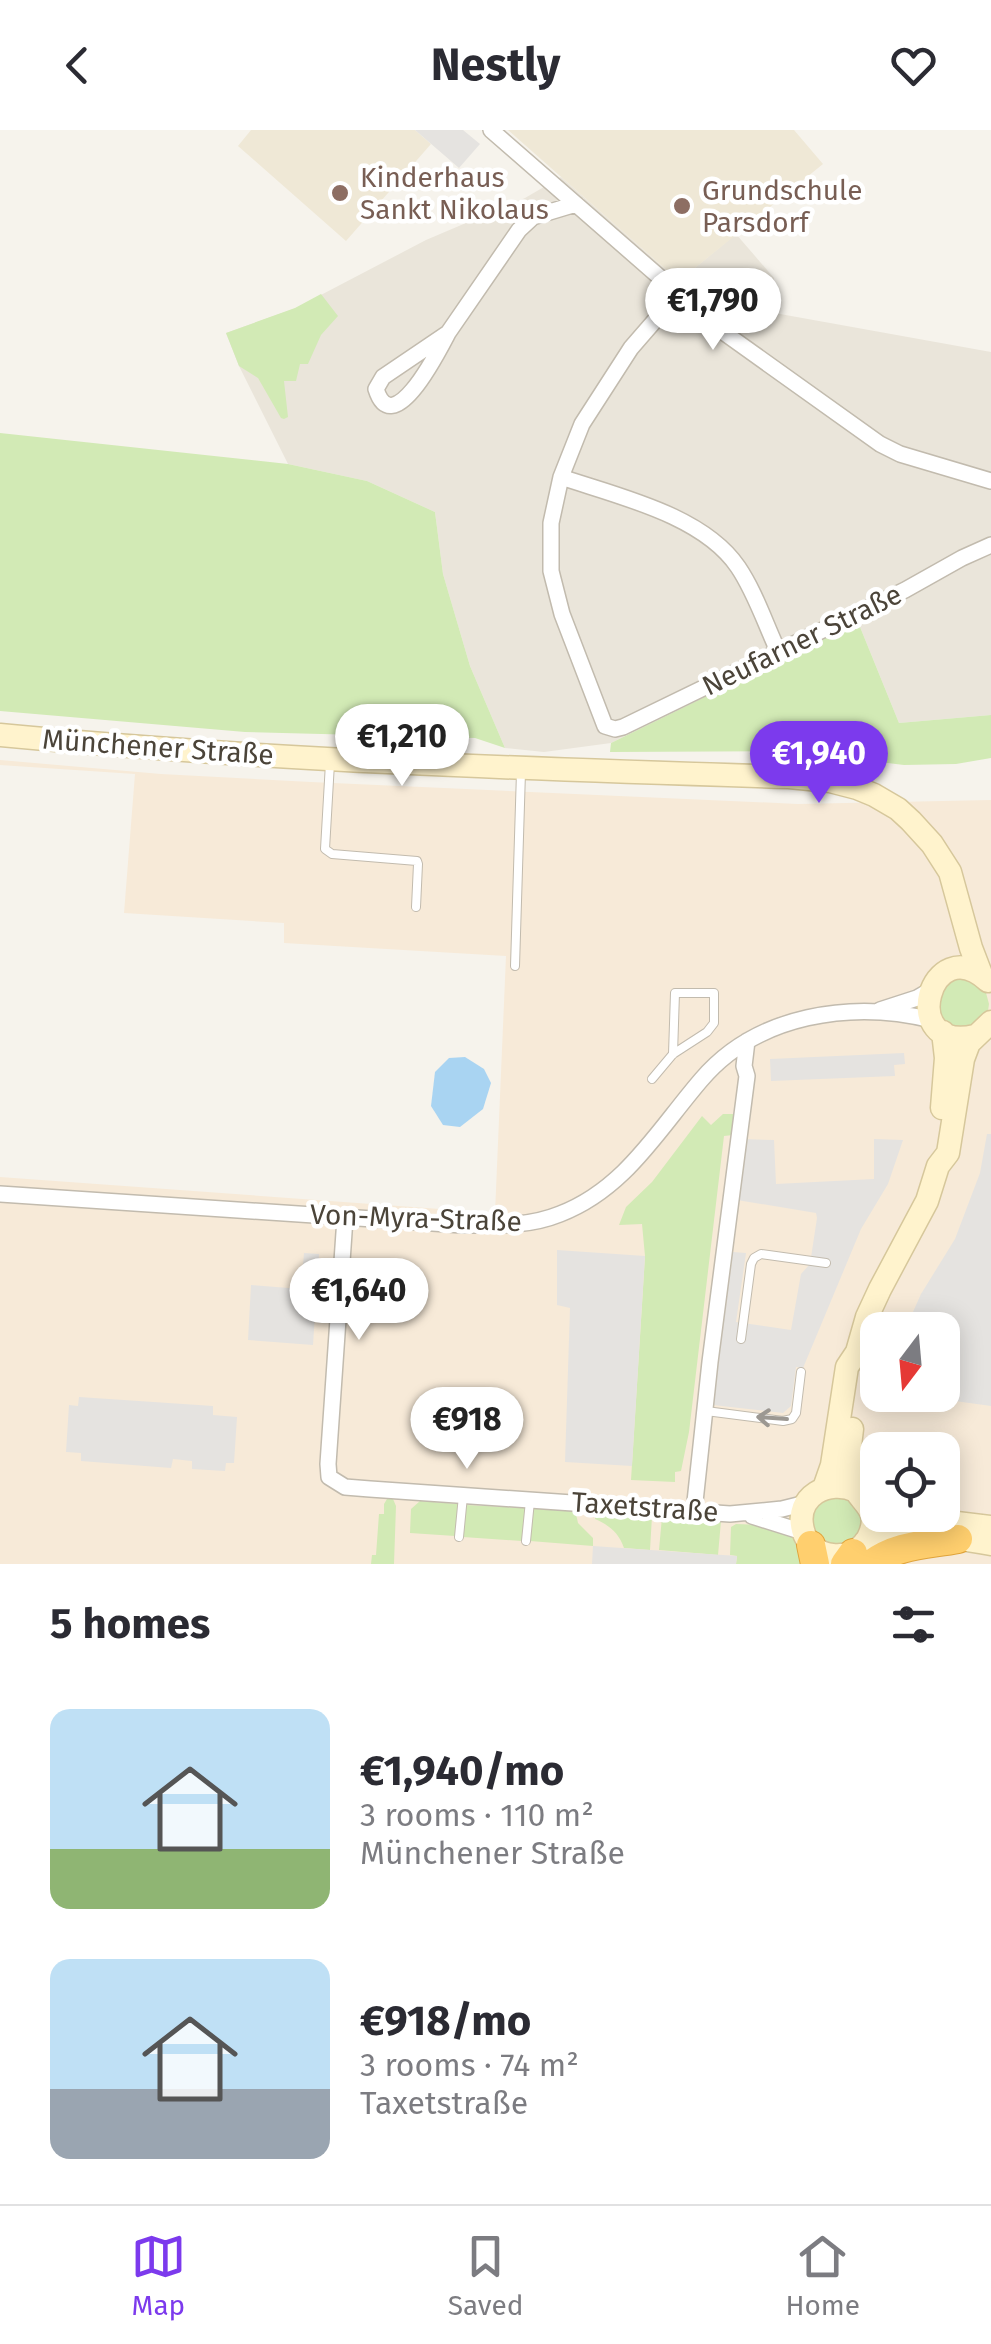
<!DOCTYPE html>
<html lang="en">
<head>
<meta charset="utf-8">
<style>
	:root { --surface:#fff; --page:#f2f2f3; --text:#2b2b33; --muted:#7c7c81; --line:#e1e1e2; --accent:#7c3aed }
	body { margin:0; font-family:"Fira Sans",sans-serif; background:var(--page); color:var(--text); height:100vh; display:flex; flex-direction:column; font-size:38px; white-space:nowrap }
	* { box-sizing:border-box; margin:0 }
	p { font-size:32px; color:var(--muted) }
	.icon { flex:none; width:55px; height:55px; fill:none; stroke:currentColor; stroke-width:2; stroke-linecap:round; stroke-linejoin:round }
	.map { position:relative; height:1434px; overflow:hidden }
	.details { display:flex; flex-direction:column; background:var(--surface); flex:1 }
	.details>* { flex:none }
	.needle { width:65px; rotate:196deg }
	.tools { position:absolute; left:860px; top:1182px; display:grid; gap:20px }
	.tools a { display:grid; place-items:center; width:100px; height:100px; border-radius:20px; background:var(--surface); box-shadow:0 5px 25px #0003; font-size:50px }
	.price { position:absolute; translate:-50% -85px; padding:0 22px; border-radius:35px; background:#fff; color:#222; font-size:32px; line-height:65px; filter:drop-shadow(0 2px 5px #0008) }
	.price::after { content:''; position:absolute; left:50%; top:60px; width:30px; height:22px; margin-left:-15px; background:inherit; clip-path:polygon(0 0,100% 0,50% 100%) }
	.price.selected { background:var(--accent); color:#fff }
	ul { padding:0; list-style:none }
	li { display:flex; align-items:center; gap:30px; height:250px; padding:0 50px }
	li span { display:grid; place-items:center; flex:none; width:280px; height:200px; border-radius:20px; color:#555 }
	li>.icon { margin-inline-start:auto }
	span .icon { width:120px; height:120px; fill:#fffc; stroke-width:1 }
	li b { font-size:42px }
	h2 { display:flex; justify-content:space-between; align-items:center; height:120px; padding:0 50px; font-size:42px }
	header { display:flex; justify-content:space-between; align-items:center; height:130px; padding:0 50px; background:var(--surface); font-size:45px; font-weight:700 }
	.dock { display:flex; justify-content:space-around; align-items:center; height:140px; border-top:2px solid var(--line); background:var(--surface); font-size:28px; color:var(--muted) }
	.dock a { display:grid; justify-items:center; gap:5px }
	.dock .selected { color:var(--accent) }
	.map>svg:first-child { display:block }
	.residential { fill:#eae5da }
	.commercial { fill:#f7ead8; fill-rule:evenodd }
	.education { fill:#efe8d6 }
	.green { fill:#d2eab5 }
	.parking { fill:#e5e3e0 }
	.water { fill:#a9d4f2 }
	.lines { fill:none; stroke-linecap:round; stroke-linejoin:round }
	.lane-casing { stroke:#c2bbae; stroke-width:10 }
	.street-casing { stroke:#c2bbae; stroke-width:18 }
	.secondary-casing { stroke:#d6c79b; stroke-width:25 }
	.highway-casing { stroke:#e0a43c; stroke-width:30 }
	.lane { stroke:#fff; stroke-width:8 }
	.street { stroke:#fff; stroke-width:15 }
	.secondary { stroke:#fff3cd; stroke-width:22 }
	.highway { stroke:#ffcf6e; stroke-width:28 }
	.oneway { stroke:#9c9892 }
	.education-dot { fill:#8d6e63; stroke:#fff; stroke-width:4 }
	.labels { text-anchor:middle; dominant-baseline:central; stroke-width:9; stroke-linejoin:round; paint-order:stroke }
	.education-label { font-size:28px; fill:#785e54; stroke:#fff; text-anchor:start }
	.street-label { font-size:28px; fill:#4b4439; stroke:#fff }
</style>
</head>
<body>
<header><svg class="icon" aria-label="back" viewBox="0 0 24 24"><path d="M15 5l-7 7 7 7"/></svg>Nestly<svg class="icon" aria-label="heart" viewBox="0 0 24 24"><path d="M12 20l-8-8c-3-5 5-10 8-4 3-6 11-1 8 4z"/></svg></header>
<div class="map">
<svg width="991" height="1434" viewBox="0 0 991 1434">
	<rect width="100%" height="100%" fill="#f6f3ec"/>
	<!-- residential -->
	<path class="residential" d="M561 47 679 151 736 104 774 148 769 182 991 222V585L899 593 858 492 611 613 544 622 505 618 470 536 443 444 435 382 367 351 288 334 239 236 226 203 296 178 426 110 525 68Z"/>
	<!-- commercial -->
	<path class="commercial" d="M0 630 161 644 311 652 798 674 991 670V1434H0V1047L495 1083 506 826 284 813V793L124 783 135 644 0 635ZM878 1200H942V1265H878ZM878 1320H942V1385H878Z"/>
	<!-- education -->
	<path class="education" d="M251 0H415L431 14 346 111 238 16Z
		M508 0H794L823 34 679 151Z"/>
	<!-- green -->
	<path class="green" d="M321 164 338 186 321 205 308 234H300L296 251H284L288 287 284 289 281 288 258 248 239 236 226 203 295 178Z
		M0 303 288 334 367 351 435 382 443 444 470 536 505 618 475 608 245 602 0 581Z
		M858 492 899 593 991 585V628L956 634 904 635 790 621 610 622 611 613Z
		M958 847 985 859 989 874 988 881 973 899 944 895 936 866Z
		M723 984H733V1005L724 1006 689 1302 681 1341 675 1342V1352L631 1350 645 1126 642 1094 619 1095 626 1077 652 1052 702 986 711 995Z
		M829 1365 852 1369 862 1389 859 1405 841 1418 813 1407 811 1378Z
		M387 1369H393L396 1376 394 1434H371L372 1425H376L379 1384H384V1374Z
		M420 1371 458 1374 455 1406 410 1403 411 1379Z
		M466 1375 525 1378 522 1411 463 1407Z
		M532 1378 571 1381 576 1384 578 1393 593 1408V1416L530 1411Z
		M595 1382 652 1386 650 1420 624 1418C619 1403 609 1395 595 1389Z
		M662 1387 721 1391 718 1425 659 1420Z
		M736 1394C751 1395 775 1394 788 1403 797 1409 801 1424 805 1434H736L737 1426 730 1425 731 1397Z"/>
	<!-- parking -->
	<path class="parking" d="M415 0H463L480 14 459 38Z
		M904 923 905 934 894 935 895 946 771 951 770 929Z
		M987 1004H991V1276L912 1265H942V1200H905L921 1164 955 1109 980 1043Z
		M742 1009 774 1010 776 1054 874 1049V1009L903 1010 888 1054 861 1099 803 1238 796 1237 791 1276 783 1283 713 1275 733 1122 746 1123 736 1192 791 1200 801 1144 810 1134 817 1088 816 1083 737 1070Z
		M557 1120 645 1126 632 1336 565 1332 570 1178 557 1175Z
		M304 1123 319 1124 313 1215 248 1210 251 1155 301 1159Z
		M79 1267 213 1276V1285L237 1287 234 1333H226L225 1341 192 1339V1331L173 1329 171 1338 81 1331V1323L66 1322 69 1275 78 1276Z
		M593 1416 737 1426 736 1434H592Z"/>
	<!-- water -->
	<path class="water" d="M465 927 484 939 491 953 483 979 460 997 443 995 431 976 435 942 449 928Z"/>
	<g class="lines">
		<!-- lane casing -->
		<g class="lane-casing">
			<path id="lane" d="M330 633 325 719 332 724 417 731 418 734 416 777
				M515 836 521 642
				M652 949 673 924 707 902 714 893V863H675L673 924
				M741 1209 751 1134 754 1128 761 1124 826 1133
				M706 1281 783 1291 792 1289 796 1283 801 1242
				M459 1407 463 1366
				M526 1411 530 1371"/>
		</g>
		<!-- street casing -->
		<g class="street-casing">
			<path id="street" d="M491 0 719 199 880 314 900 324 991 351
				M677 165 631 218 582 294 561 347 551 393V441L562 484 605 596 615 599 623 597 905 460 962 428 991 415
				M448 203C440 218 393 313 376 259L383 247 448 203 519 100 533 87 576 74
				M561 347C617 366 703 385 738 437 755 462 765 493 778 521
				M880 880 917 868 929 861
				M0 1064 462 1095C496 1095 528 1097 560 1084 625 1059 658 1000 701 950 757 884 852 870 932 890
				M345 1088 328 1334 329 1347 345 1357 370 1359 730 1384 782 1379 806 1373
				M694 1381 710 1232 747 946 744 936 747 911
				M752 1386 803 1402"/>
		</g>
		<!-- secondary casing -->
		<g class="secondary-casing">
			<path id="secondary" d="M0 605C262 630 526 639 789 647L830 651 857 658 874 665 898 679 911 691 932 714 950 742 971 818 981 844
				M975 906C896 924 930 797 988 851
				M942 978 946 928 943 902
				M852 1299C850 1315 847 1337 852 1353 858 1373 883 1378 868 1408 853 1434 810 1430 803 1400 794 1366 829 1348 856 1361
				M824 1358 832 1335 847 1237 857 1222 867 1187 880 1159 927 1071 938 1036 948 1023 963 929 969 913 991 892
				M891 1385 991 1397
				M865 1412C915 1401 941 1405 991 1414"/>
		</g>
		<!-- highway casing -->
		<g class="highway-casing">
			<path id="highway" d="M811 1415 815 1434
				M845 1434 853 1423
				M871 1434C898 1414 927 1415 958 1409"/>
		</g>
		<!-- lane -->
		<use href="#lane" class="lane"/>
		<!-- street -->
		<use href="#street" class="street"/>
		<!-- secondary -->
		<use href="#secondary" class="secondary"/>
		<!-- highway -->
		<use href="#highway" class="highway"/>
	</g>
	<!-- one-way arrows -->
	<defs><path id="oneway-shaft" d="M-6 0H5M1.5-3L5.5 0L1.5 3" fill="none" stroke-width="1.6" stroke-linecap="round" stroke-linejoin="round" transform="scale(2.5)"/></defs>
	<use class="oneway" href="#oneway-shaft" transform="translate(772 1288) rotate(-176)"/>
	<!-- markers -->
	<g class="education-dot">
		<circle cx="340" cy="63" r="10"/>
		<circle cx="682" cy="76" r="10"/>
	</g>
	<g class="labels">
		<!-- education labels -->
		<g class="education-label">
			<text x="360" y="47">Kinderhaus<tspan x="360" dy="32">Sankt Nikolaus</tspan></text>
			<text x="702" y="60">Grundschule<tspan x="702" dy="32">Parsdorf</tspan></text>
		</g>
		<!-- street labels -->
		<g class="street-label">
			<text transform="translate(802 510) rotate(-26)">Neufarner Straße</text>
			<text transform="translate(158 617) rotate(4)">Münchener Straße</text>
			<text transform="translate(416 1088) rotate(2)">Von-Myra-Straße</text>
			<text transform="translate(645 1377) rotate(4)">Taxetstraße</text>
		</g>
	</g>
</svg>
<div class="tools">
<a><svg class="needle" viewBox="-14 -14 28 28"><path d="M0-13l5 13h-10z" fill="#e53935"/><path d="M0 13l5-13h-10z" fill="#7c7c81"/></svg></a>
<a><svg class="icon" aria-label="locate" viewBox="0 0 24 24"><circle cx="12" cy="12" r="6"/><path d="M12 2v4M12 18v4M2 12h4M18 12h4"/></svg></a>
</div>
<b class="price" style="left:713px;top:223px">€1,790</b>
<b class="price" style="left:402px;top:659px">€1,210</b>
<b class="price selected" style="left:819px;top:676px">€1,940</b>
<b class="price" style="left:359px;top:1213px">€1,640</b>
<b class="price" style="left:467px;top:1342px">€918</b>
</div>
<section class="details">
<h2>5 homes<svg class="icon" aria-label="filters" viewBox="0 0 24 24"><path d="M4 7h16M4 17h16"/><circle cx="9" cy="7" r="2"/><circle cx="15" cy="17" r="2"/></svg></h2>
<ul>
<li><span style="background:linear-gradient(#bfe0f5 70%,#8fb573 0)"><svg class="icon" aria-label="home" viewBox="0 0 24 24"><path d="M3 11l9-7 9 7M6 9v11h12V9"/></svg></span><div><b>€1,940/mo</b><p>3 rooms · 110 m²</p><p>Münchener Straße</p></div></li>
<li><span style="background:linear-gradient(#bfe0f5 65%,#9aa5b1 0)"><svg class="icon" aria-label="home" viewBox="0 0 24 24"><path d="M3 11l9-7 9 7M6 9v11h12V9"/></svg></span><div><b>€918/mo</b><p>3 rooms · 74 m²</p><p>Taxetstraße</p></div></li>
</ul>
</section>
<nav class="dock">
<a class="selected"><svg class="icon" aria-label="map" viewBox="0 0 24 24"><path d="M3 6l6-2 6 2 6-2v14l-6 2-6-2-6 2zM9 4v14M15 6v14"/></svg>Map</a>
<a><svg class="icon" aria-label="saved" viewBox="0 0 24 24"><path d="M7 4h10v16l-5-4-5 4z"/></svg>Saved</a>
<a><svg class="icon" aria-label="home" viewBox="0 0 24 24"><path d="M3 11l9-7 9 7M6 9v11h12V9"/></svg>Home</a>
</nav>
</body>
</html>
